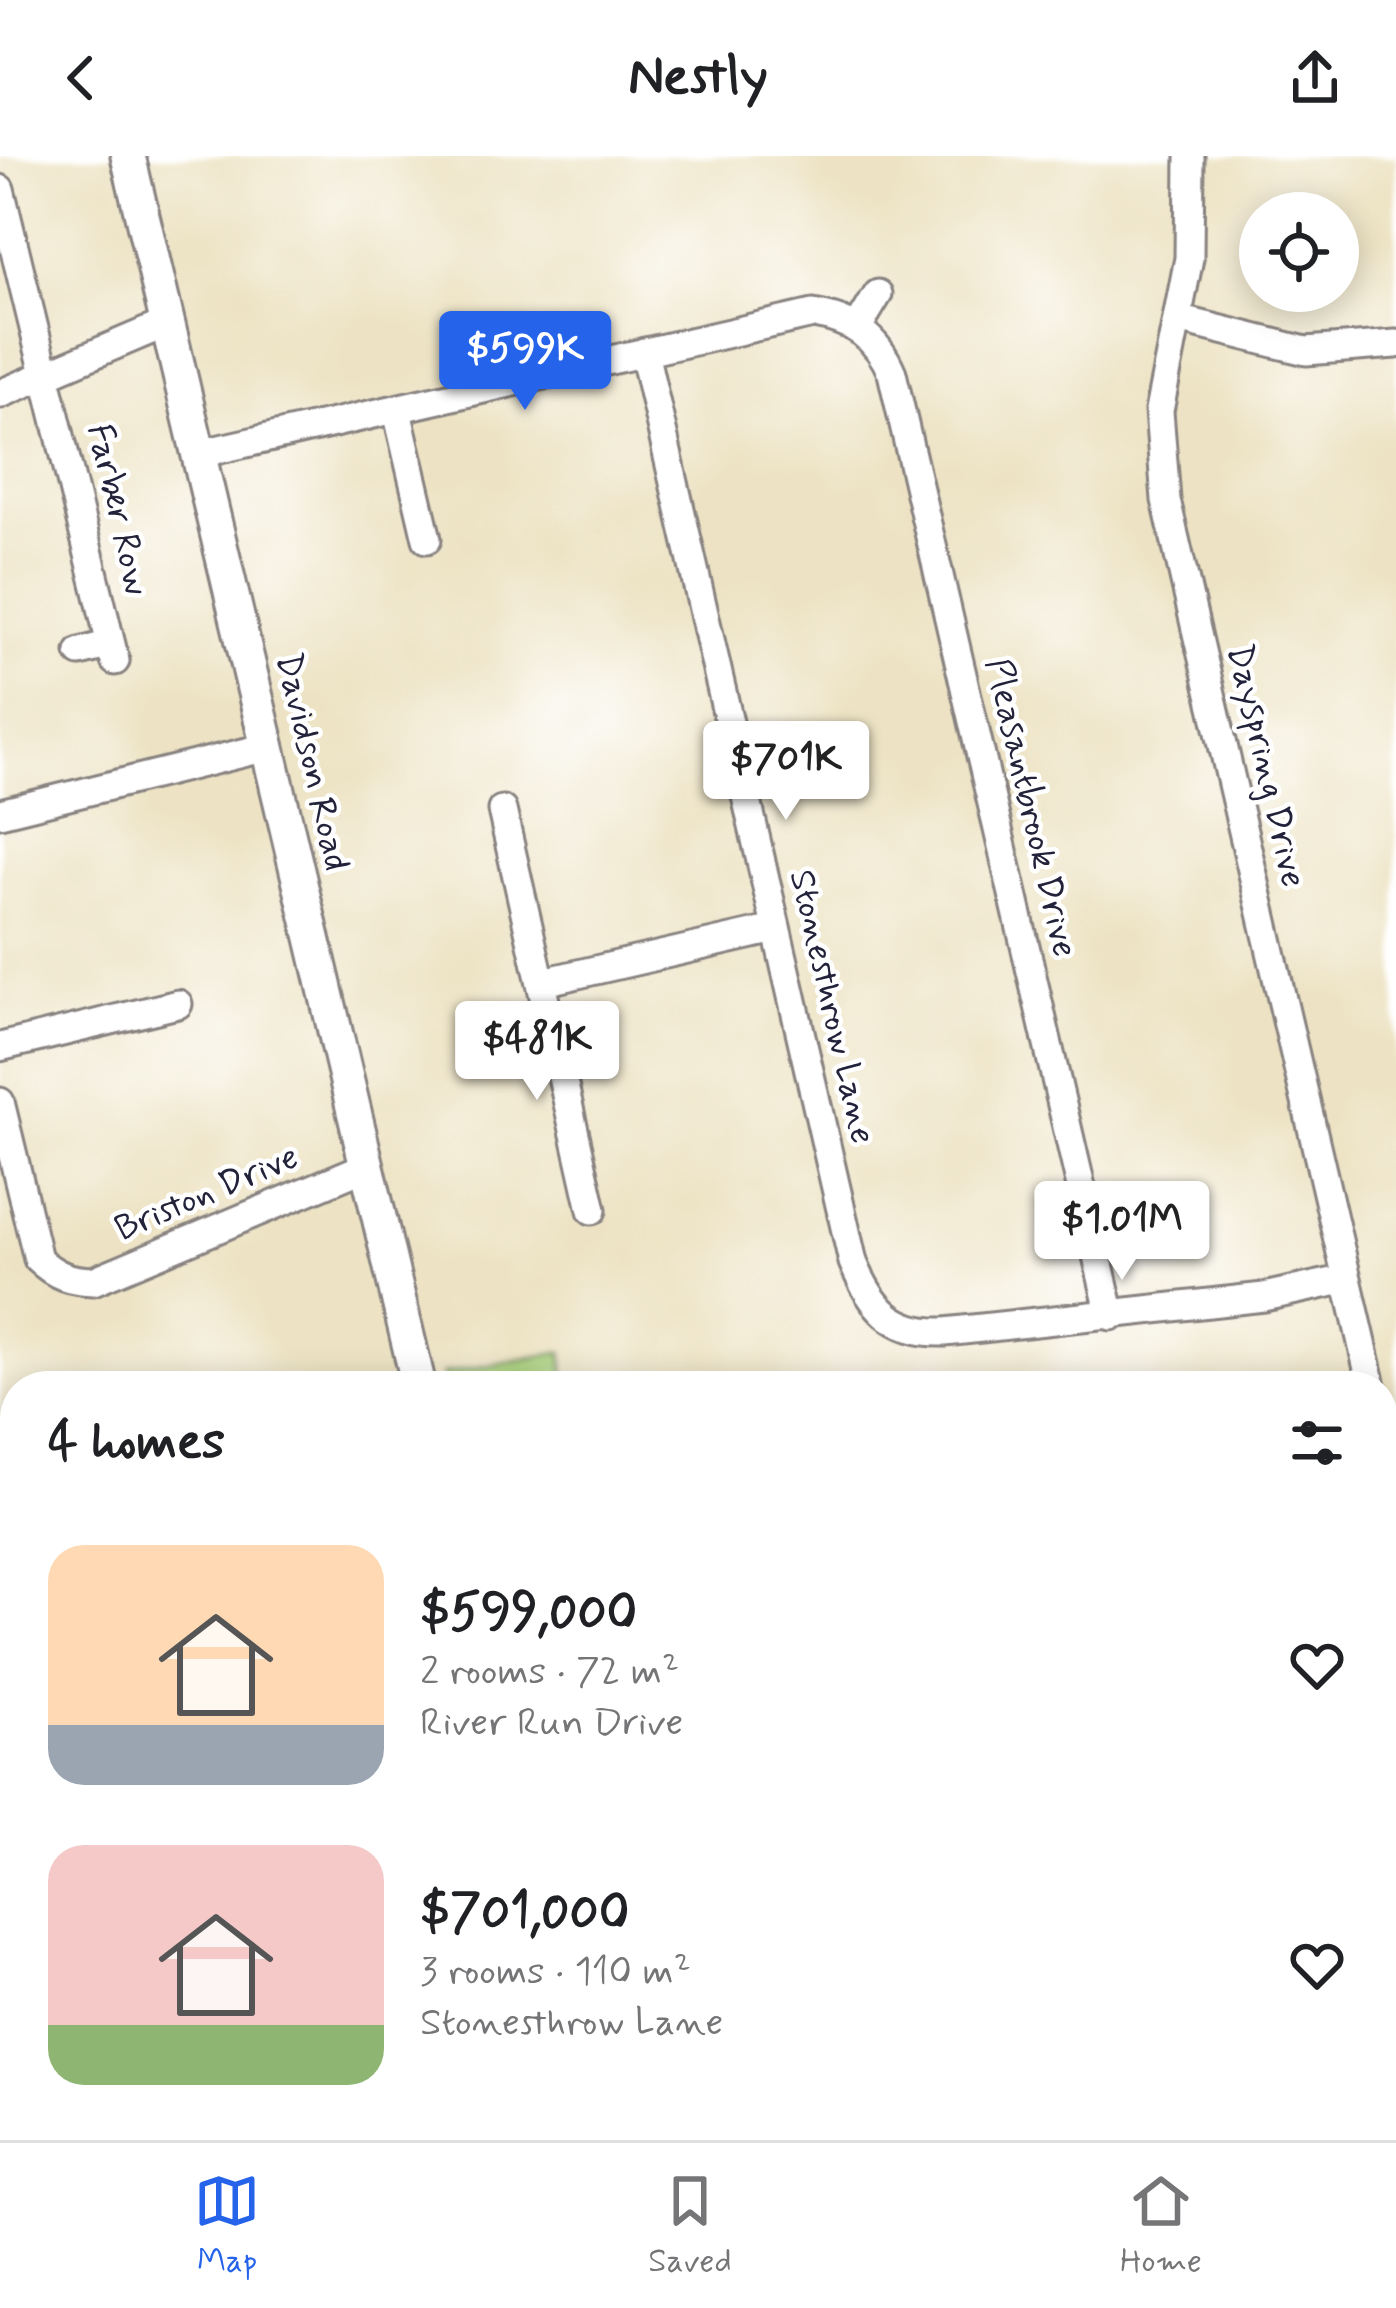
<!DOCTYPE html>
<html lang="en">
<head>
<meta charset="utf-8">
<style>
	:root { --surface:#fff; --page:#f2f2f2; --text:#202124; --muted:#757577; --line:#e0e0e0; --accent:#2563eb }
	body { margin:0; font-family:Mynerve,sans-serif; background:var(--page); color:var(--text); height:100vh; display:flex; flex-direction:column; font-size:45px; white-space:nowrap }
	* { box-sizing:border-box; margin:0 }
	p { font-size:39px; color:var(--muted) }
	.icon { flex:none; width:66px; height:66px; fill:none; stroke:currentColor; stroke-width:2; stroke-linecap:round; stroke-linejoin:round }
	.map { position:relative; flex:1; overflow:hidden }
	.panel { position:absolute; left:0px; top:1215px; width:1398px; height:771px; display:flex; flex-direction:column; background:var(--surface); border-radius:48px 48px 0 0; box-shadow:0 6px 30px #0003 }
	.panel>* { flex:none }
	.buttons { position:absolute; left:1239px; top:36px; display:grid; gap:24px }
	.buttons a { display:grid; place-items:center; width:120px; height:120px; border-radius:50%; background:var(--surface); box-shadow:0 6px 30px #0003; font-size:60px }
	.price { position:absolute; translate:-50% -102px; padding:0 27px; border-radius:12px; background:#fff; color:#222; font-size:39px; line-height:78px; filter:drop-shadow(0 3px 6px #0008) }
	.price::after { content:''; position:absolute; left:50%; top:72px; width:36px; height:27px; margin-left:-18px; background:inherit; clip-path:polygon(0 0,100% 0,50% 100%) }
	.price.selected { background:var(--accent); color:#fff }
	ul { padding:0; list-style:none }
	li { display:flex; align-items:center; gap:36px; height:300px; padding:0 48px }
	li span { display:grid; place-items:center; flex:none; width:336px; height:240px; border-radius:36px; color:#555 }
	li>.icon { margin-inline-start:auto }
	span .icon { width:144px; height:144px; fill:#fffc; stroke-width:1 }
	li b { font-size:51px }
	h2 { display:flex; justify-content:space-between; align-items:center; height:144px; padding:0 48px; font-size:51px }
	header { display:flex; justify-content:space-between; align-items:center; height:156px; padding:0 48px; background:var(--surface); font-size:54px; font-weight:800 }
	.tabs { display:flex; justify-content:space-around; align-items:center; height:168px; border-top:3px solid var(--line); background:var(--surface); font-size:33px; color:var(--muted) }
	.tabs a { display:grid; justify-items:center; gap:6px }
	.tabs .selected { color:var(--accent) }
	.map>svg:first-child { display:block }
	.green { fill:#a9d07a; stroke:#66795a; stroke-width:3 }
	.forest { fill:#86b26a; stroke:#546a52; stroke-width:3 }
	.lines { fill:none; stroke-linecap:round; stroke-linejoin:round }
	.minor-casing { stroke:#888280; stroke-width:33 }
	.major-casing { stroke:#888280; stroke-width:39 }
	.path { stroke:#888280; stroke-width:3; stroke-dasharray:3 9; stroke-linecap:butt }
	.minor { stroke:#fff; stroke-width:27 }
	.major { stroke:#fff; stroke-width:33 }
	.labels { text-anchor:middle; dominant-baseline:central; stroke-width:9; stroke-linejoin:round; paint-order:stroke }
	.street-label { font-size:36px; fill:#22223b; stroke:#fff }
</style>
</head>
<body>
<header><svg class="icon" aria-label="back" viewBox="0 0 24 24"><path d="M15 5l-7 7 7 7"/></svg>Nestly<svg class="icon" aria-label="share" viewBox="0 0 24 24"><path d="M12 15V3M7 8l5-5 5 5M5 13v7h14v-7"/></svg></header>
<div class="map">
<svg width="1396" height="1984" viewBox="0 0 1396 1984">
	<rect width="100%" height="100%" fill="#fff"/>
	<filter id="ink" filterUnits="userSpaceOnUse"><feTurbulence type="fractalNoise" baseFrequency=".00833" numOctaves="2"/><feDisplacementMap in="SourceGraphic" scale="24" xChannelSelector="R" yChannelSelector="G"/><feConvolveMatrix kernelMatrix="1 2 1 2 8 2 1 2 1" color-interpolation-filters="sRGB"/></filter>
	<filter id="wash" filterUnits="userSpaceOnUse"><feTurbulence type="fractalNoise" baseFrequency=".004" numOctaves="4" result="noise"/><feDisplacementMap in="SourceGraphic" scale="48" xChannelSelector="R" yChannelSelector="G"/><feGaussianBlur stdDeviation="2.7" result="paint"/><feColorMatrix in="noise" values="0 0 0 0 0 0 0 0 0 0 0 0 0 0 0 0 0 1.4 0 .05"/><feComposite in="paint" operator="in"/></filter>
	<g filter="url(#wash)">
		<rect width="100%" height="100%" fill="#ede3c4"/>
		<!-- green -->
		<path class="green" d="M562 1196 566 1230H446L443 1218Z"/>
		<!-- forest -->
		<path class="forest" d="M807 1971H1021L1015 1984H806Z"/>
	</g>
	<g filter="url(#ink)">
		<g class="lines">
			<!-- minor casing -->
			<g class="minor-casing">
				<path id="minor" d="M1190 0 1189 102 1159 255 1166 344 1372 1230
					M0 33 115 505
					M1178 163 1306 195 1396 188
					M858 171 878 138
					M644 196 853 1106C871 1150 893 1178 945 1176L1264 1141 1347 1123
					M0 238 167 167
					M397 255 427 383
					M198 298 813 158C852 164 877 181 892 217L1111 1160
					M80 496 111 488
					M502 654 592 1054
					M0 657 267 591
					M543 826 775 773
					M0 891 178 848
					M0 946 38 1103C56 1120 69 1124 93 1125L367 1010
					M1383 1265 1396 1264
					M0 1418 15 1412
					M1383 1448 1396 1431
					M0 1586 15 1621
					M1383 1670 1396 1731
					M1383 1850 1396 1848
					M0 1895 15 1893
					M83 1971 86 1984
					M139 1971 142 1984
					M1085 1971 1088 1984
					M950 1984 962 1971
					M1259 1984 1264 1971"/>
			</g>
			<!-- major casing -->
			<g class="major-casing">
				<path id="major" d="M128 0 419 1230
					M1383 1700 1396 1697
					M1383 1739 1396 1737
					M755 1971 761 1984
					M606 1984 631 1971
					M679 1984 704 1971"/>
			</g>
			<!-- path -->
			<path class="path" d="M0 1848 15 1847
				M374 1971 378 1984
				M566 1984 580 1977"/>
			<!-- minor -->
			<use href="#minor" class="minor"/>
			<!-- major -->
			<use href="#major" class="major"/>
		</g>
	</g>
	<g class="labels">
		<!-- street labels -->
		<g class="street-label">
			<text transform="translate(117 354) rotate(77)">Farber Row</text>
			<text transform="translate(311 606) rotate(77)">Davidson Road</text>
			<text transform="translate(1265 610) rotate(77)">Dayspring Drive</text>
			<text transform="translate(1030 652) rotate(77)">Pleasantbrook Drive</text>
			<text transform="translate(831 851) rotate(77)">Stonesthrow Lane</text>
			<text transform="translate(207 1038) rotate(-23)">Briston Drive</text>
		</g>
	</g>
</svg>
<div class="buttons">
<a><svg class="icon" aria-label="locate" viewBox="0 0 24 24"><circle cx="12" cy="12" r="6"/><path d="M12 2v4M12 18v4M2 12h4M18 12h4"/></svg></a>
</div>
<b class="price selected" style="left:525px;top:257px">$599K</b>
<b class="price" style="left:786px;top:667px">$701K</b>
<b class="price" style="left:537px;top:947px">$481K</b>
<b class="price" style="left:1122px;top:1127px">$1.01M</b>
<section class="panel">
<h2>4 homes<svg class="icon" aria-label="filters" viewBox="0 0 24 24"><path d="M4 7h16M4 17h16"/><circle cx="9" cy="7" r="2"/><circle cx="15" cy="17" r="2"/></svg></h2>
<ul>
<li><span style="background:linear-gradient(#ffd9b3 75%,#9aa5b1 0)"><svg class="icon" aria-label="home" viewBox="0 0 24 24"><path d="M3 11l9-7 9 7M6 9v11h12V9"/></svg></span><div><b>$599,000</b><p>2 rooms · 72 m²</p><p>River Run Drive</p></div><svg class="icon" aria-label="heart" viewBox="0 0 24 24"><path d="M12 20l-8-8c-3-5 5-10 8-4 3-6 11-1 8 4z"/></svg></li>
<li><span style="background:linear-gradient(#f6c9c9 75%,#8fb573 0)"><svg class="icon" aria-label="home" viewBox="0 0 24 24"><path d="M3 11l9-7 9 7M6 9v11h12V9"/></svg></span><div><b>$701,000</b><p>3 rooms · 110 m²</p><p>Stonesthrow Lane</p></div><svg class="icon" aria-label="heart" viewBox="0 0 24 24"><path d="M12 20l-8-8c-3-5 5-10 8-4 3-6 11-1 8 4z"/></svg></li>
</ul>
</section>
</div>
<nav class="tabs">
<a class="selected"><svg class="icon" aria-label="map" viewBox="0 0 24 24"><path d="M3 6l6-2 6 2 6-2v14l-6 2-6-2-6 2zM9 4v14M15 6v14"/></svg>Map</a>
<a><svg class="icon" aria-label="saved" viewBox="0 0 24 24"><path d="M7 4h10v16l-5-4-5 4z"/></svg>Saved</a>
<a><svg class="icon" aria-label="home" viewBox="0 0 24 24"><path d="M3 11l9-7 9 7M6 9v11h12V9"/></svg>Home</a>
</nav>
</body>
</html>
